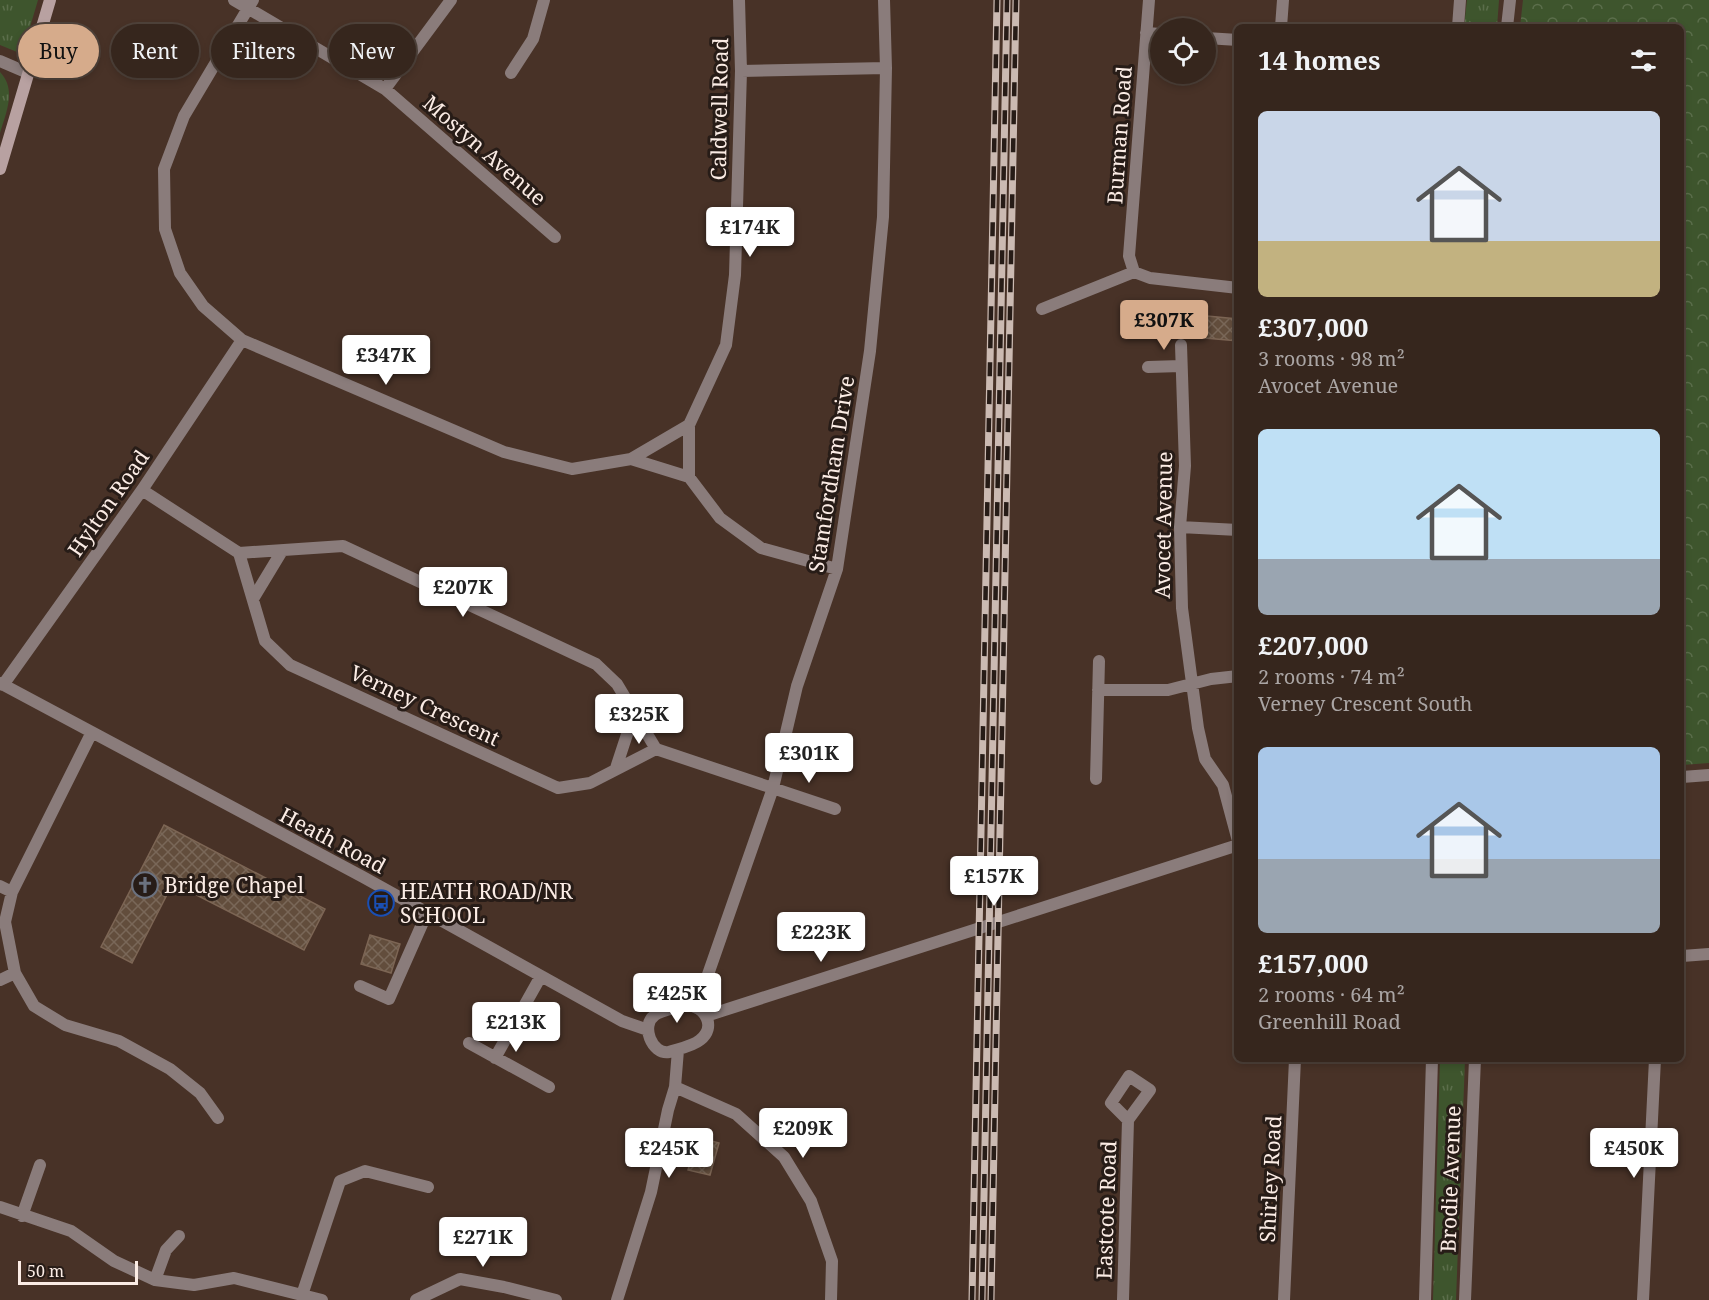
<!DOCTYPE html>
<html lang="en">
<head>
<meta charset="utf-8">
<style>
	:root { --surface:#36261d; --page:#41322a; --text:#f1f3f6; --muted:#aaa5a4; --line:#50433b; --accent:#d6ab8b }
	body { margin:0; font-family:"Noto Serif",serif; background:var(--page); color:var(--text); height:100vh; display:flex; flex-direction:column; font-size:22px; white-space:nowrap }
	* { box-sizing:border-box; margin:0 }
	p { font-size:20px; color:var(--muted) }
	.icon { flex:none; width:33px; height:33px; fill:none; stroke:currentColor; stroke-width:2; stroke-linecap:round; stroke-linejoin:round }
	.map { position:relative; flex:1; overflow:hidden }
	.drawer { position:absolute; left:1234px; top:24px; width:450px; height:1038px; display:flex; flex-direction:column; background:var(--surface); border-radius:9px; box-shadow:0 3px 9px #0003,0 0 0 2px var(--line) }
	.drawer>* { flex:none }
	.hud { position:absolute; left:18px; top:24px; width:570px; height:54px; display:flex; gap:12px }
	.tools { position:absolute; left:1150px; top:18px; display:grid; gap:12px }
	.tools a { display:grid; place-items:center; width:66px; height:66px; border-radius:50%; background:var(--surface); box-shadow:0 3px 9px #0003,0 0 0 2px var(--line); font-size:30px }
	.scale { position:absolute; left:18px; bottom:15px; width:120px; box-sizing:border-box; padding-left:6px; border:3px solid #fbece5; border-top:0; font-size:16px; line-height:21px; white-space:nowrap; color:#fbece5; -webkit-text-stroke:4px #271c17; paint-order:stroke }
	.price { position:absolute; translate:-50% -51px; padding:0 14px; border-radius:6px; background:#fff; color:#222; font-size:20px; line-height:39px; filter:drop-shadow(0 2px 3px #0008) }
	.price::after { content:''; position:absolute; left:50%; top:36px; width:18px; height:14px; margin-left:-9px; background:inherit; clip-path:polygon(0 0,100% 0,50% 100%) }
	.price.active { background:var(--accent); color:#111 }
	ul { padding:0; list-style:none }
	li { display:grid; align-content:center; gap:12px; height:318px; padding:0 24px }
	li span { display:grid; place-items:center; height:186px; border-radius:9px; color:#555 }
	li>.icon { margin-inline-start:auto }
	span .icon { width:108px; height:108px; fill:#fffc; stroke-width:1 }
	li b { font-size:26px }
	h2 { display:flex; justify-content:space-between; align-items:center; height:72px; padding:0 24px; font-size:26px }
	.pill { padding:0 21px; border-radius:27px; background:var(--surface); box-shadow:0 3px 9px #0003,0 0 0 2px var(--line); font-size:21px; line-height:54px }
	.pill.active { background:var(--accent); color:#111 }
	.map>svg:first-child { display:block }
	.grass { fill:url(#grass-tufts) }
	.park { fill:url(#park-crowns) }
	.building { fill:url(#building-cross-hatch); stroke:#7c6554; stroke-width:1.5 }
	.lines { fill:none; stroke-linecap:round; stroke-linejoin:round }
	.minor { stroke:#8a7c7b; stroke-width:12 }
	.tertiary { stroke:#8a7c7b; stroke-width:12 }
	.secondary { stroke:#b8a1a1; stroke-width:12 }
	.rail-casing { stroke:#cbbab2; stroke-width:7 }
	.rail { stroke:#271c17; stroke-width:4.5; stroke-dasharray:14; stroke-linecap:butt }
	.labels { text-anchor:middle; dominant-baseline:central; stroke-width:6; stroke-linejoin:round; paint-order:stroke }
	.street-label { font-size:21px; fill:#fbece5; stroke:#271c17 }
	.poi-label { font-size:21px; fill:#fbece5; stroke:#271c17; text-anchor:start }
</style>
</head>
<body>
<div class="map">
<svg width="1709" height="1300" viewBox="0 0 1709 1300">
	<defs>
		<pattern id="grass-tufts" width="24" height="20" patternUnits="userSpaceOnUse" patternTransform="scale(1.5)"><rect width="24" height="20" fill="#3e552d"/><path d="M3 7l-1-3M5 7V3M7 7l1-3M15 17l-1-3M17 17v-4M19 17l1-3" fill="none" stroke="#5b6e4b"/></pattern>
		<pattern id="park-crowns" width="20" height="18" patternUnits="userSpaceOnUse" patternTransform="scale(1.5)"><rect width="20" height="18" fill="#3e552d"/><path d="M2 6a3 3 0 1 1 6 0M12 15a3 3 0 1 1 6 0" fill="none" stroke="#5b6e4b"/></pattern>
		<pattern id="building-cross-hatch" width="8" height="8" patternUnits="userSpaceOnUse" patternTransform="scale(1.5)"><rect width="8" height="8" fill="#624d3c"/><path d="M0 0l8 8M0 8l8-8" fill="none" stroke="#796758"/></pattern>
	</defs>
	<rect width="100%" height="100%" fill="#483227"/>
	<!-- grass -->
	<path class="grass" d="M0 0H38L22 54 0 45Z
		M1467 0H1499L1497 27H1464Z
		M0 72C17 90 6 112 0 133Z
		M1440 1059H1465L1456 1300H1433Z"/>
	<!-- park -->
	<path class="park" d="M1523 0H1709V763L1682 765V27H1520Z"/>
	<!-- building -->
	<path class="building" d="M1207 316 1238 319V341L1205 338Z
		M164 825 325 909 304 950 173 883 132 963 101 947Z
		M370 935 400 944 391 973 361 964Z
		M697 1137 719 1143 710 1175 688 1170Z"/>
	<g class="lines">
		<!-- minor -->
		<path class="minor" d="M234 0 385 89 555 237
			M253 0 184 116 164 169 165 229 180 273 203 306 242 340 504 452 572 469 631 459 689 477 720 518 761 548 837 569
			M1281 27 1283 0
			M1146 33 1161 34
			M1206 38 1238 40
			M0 61 28 73
			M741 71 886 68
			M511 73 533 39 544 0
			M385 89 451 0
			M1134 272 1129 256 1149 0
			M1042 309 1134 272 1150 278 1238 288
			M1181 345 1185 466 1180 527 1182 608 1198 728 1205 759 1223 785 1238 841
			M1148 367 1181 366
			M631 459 689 425 726 345 735 275 741 71 739 0
			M689 477V425
			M142 490 239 553 265 641 290 665 558 788 590 783 656 749 835 809
			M1180 527 1238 530
			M239 553 343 546 596 664 617 684 656 749
			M253 599 282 551
			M0 683 363 877 622 1021 648 1030
			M3 685 142 490 242 340
			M1098 690H1168L1211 679 1238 676
			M91 734 12 892 5 922 15 973 34 1006 65 1025 119 1041 170 1069 200 1093 218 1118
			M616 768 634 713
			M1682 777 1709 775
			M1096 779 1099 661
			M0 886 12 892
			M1682 956 1709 954
			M0 980 15 973
			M360 986 389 999 427 913
			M687 1005C705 1006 717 1027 700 1040 693 1046 678 1049 669 1052 652 1055 640 1025 655 1015 663 1009 678 1008 687 1005Z
			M697 1006 773 788 797 686 837 569 870 351 883 217 886 68 884 0
			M706 1016 1238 845
			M469 1043 549 1087
			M495 1058 541 976
			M675 1087 736 1114 784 1157 811 1201 832 1261 831 1300
			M0 1207 71 1231 114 1261 155 1280 194 1285 234 1278 322 1300
			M22 1216 40 1165
			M155 1280 166 1250 179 1236
			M302 1295 340 1181 365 1171 428 1187
			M416 1300 460 1279 504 1287 556 1300
			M617 1300 651 1192 668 1110 675 1087 678 1050
			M1123 1300 1128 1120 1150 1090 1129 1076 1111 1103 1128 1120
			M1284 1300 1295 1059
			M1643 1300 1655 1059"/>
		<!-- tertiary -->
		<path class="tertiary" d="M1458 27 1460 0
			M1507 27 1510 0
			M1425 1300 1432 1059
			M1465 1300 1475 1059"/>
		<!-- secondary -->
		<path class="secondary" d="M0 169 50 0"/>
		<!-- rail casing -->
		<g class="rail-casing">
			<path id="rail" d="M972 1300 997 0
				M982 1300 1007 0
				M991 1300 1016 0"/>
		</g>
		<!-- rail -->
		<use href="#rail" class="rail"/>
	</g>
	<!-- icons -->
	<defs>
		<g id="church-ring" transform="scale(1.35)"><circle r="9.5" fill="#271c17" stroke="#6b7280" stroke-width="1.5"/><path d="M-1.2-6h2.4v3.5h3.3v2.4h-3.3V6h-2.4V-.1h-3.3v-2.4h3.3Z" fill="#6b7280"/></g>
		<g id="bus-ring" transform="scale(1.35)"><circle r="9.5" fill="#271c17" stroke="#1a4fb4" stroke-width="1.5"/><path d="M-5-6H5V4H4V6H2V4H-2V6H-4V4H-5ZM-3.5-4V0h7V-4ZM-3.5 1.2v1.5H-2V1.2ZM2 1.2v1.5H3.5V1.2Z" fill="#1a4fb4"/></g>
	</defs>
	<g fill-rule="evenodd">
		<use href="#church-ring" x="145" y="885"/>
		<use href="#bus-ring" x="381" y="903"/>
	</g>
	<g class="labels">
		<!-- street labels -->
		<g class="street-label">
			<text transform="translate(719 109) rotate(-89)">Caldwell Road</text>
			<text transform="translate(1119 135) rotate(-86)">Burman Road</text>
			<text transform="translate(485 150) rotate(41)">Mostyn Avenue</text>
			<text transform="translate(831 474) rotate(-81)">Stamfordham Drive</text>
			<text transform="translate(108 503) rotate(-55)">Hylton Road</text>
			<text transform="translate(1163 525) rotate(-89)">Avocet Avenue</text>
			<text transform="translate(425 705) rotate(25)">Verney Crescent</text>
			<text transform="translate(333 840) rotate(28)">Heath Road</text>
			<text transform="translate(1270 1179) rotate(-87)">Shirley Road</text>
			<text transform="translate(1450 1179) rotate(-88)">Brodie Avenue</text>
			<text transform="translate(1106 1210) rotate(-88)">Eastcote Road</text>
		</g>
		<!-- poi labels -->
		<g class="poi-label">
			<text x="164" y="885">Bridge Chapel</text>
			<text x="400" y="891">HEATH ROAD/NR<tspan x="400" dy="24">SCHOOL</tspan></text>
		</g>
	</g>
</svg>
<div class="tools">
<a><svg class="icon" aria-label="locate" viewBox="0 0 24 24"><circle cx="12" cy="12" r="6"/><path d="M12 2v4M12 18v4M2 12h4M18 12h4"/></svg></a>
</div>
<div class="scale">50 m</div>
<b class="price" style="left:750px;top:258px">£174K</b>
<b class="price active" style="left:1164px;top:351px">£307K</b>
<b class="price" style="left:386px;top:386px">£347K</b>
<b class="price" style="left:463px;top:618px">£207K</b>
<b class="price" style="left:639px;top:745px">£325K</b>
<b class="price" style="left:809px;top:784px">£301K</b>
<b class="price" style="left:994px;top:907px">£157K</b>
<b class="price" style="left:821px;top:963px">£223K</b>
<b class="price" style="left:677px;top:1024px">£425K</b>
<b class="price" style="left:516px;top:1053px">£213K</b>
<b class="price" style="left:803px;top:1159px">£209K</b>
<b class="price" style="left:669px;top:1179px">£245K</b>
<b class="price" style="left:1634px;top:1179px">£450K</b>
<b class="price" style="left:483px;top:1268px">£271K</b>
<div class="hud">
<a class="pill active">Buy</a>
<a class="pill">Rent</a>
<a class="pill">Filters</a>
<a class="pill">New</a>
</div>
<section class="drawer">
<h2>14 homes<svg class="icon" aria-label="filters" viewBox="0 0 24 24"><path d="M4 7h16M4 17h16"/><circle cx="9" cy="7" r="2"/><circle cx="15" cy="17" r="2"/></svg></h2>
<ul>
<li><span style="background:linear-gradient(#c9d6e8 70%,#c2b280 0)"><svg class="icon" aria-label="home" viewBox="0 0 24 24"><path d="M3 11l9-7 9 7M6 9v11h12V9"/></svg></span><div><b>£307,000</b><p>3 rooms · 98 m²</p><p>Avocet Avenue</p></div></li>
<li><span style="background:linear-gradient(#bfe0f5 70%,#9aa5b1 0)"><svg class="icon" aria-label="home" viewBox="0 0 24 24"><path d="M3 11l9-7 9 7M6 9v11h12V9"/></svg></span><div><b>£207,000</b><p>2 rooms · 74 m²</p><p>Verney Crescent South</p></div></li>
<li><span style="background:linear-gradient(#a9c7e8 60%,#9aa5b1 0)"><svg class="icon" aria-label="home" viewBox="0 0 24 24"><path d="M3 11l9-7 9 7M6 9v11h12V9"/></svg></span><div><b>£157,000</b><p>2 rooms · 64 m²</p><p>Greenhill Road</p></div></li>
</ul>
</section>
</div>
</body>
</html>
